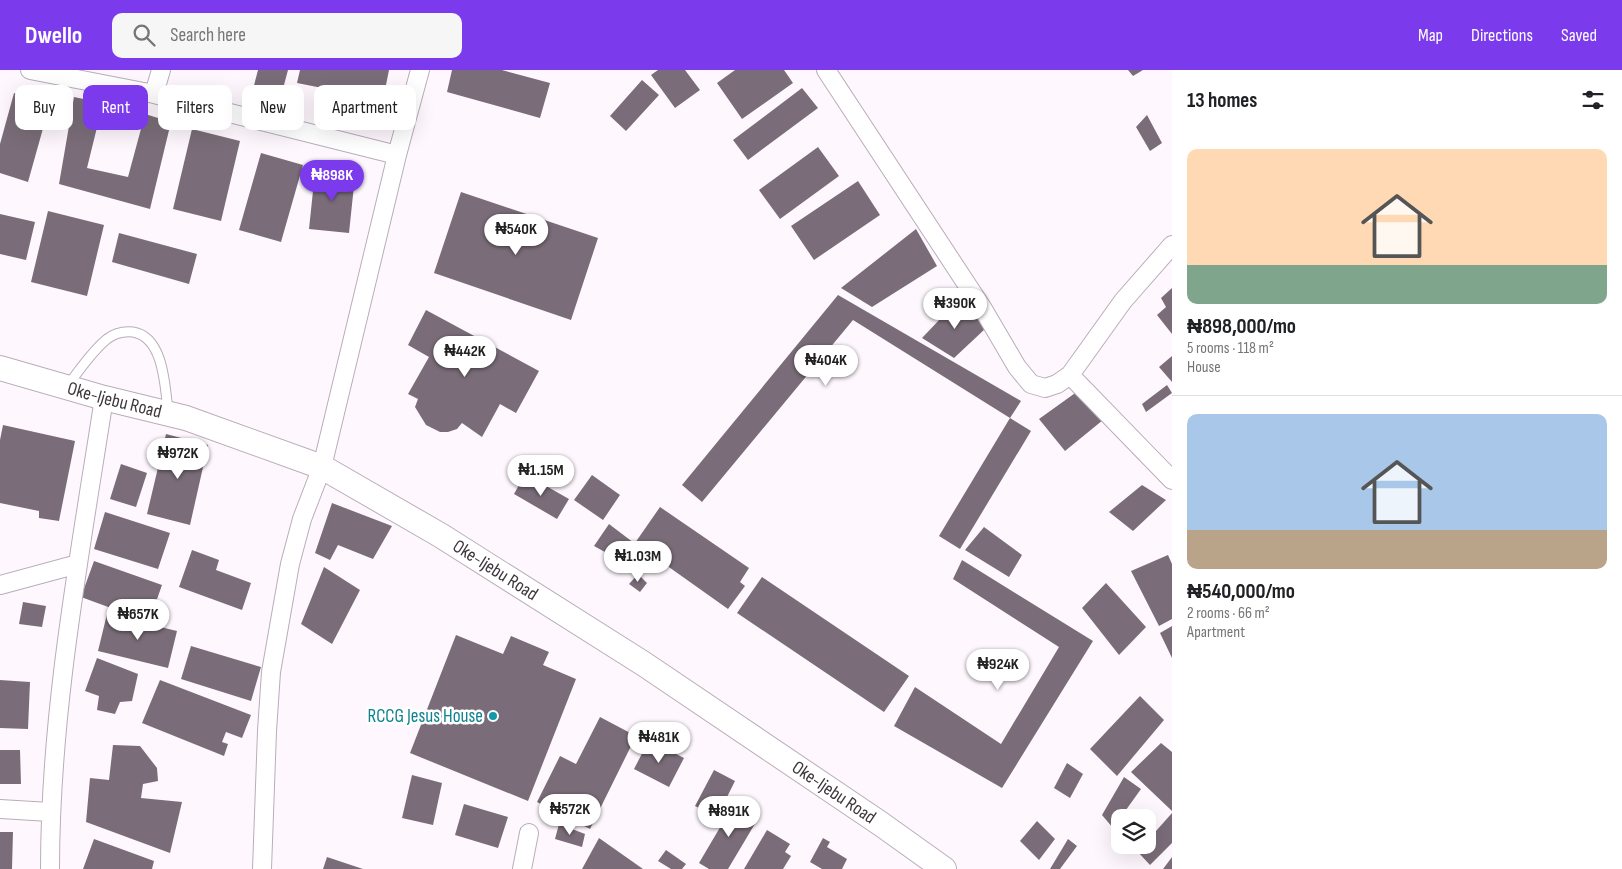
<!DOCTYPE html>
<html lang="en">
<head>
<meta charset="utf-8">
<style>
	:root { --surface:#fff; --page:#f6f6f6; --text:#202124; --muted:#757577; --line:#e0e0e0; --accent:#7c3aed }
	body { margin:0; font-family:"Sofia Sans Condensed",sans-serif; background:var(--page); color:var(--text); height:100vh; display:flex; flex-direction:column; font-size:19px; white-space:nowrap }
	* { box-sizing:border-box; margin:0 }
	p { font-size:16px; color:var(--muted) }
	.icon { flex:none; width:28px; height:28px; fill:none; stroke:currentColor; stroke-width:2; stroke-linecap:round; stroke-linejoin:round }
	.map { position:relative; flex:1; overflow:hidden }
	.sheet { display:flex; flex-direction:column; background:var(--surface); width:450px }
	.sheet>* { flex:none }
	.top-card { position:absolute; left:15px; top:15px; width:475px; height:45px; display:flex; gap:10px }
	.buttons { position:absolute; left:1111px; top:739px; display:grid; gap:10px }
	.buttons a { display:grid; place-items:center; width:45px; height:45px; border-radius:10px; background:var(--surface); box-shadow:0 5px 20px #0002; font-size:25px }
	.price { position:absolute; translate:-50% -42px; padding:0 11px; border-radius:18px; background:#fff; color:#222; font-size:16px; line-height:32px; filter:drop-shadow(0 1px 2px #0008) }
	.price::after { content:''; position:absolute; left:50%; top:30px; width:15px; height:11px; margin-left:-8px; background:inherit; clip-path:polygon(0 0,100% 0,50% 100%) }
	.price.current { background:var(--accent); color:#fff }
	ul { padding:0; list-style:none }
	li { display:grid; align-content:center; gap:10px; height:265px; padding:0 15px }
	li+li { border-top:1px solid var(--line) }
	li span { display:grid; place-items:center; height:155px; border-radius:10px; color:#555 }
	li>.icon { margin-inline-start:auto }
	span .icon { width:90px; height:90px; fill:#fffc; stroke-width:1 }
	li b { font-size:21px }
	h2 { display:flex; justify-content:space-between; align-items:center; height:60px; padding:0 15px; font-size:21px }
	.pill { padding:0 18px; border-radius:10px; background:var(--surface); box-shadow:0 5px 20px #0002; font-size:18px; line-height:45px }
	.pill.current { background:var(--accent); color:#fff }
	header { display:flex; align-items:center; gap:30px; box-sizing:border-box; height:70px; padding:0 25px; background:var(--accent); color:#fff }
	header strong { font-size:24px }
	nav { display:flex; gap:28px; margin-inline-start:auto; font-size:18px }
	.search { width:350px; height:45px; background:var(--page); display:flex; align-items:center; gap:12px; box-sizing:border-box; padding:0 18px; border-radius:10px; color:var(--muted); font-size:19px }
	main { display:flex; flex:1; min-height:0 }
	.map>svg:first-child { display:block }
	.building { fill:#7a6d79 }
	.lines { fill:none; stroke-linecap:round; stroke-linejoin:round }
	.service-casing { stroke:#baacba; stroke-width:11 }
	.minor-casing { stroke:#baacba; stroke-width:20 }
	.secondary-casing { stroke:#baacba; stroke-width:26 }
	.service { stroke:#fff; stroke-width:9 }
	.minor { stroke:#fff; stroke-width:18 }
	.secondary { stroke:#fff; stroke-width:24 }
	.culture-dot { fill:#0f9aa8; stroke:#fff; stroke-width:2 }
	.labels { text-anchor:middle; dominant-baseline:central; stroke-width:5; stroke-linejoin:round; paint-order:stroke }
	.street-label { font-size:19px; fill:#3e383d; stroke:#fff }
	.culture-label { font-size:19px; fill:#0d838f; stroke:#fff; text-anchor:end }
</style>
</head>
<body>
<header>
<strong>Dwello</strong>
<div class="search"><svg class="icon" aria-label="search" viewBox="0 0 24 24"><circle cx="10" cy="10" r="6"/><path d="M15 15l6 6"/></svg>Search here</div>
<nav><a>Map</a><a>Directions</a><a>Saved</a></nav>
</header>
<main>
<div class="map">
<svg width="1172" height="799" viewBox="0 0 1172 799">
	<rect width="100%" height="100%" fill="#fef8fe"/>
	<!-- building -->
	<path class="building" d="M258 0H288L280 30 252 23Z
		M300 0H389L383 30 297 13Z
		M452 0H502L550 13 540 48 447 22Z
		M658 0H685L700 20 675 38 651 5Z
		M735 0H784L793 13 742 49 717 13Z
		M1128 0H1143L1133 6Z
		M642 10 659 25 626 61 610 46Z
		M802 18 818 38 748 90 733 70Z
		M14 23 49 37 28 112 0 103V74Z
		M74 27 103 33 87 98 128 107 145 44 171 52 150 139 59 114Z
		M1147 45 1162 73 1150 81 1136 57Z
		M192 59 240 71 221 151 173 139Z
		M818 77 839 106 780 149 759 120Z
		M261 83 303 95 281 172 239 160Z
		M315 102 355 106 349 163 309 159Z
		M858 111 880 145 814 190 791 156Z
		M461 122 598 168 571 250 434 203Z
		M48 141 104 155 87 226 31 212Z
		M0 144 35 152 26 190 0 184Z
		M916 159 937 196 872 237 841 218Z
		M119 163 197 184 189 214 112 192Z
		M1172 218V264L1157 245 1166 237 1161 228Z
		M838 225 1021 331 1010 348 853 250 702 432 682 415Z
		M961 227 985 259 954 288 922 268Z
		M426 240 539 301 516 343 500 334 482 367 462 353 457 359 448 362H440L426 355 415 337 418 329 408 324 429 287 408 275Z
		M1172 286V312L1159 297Z
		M1167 315 1172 323 1146 342 1142 334Z
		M1078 321 1103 350 1065 381 1039 349Z
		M1010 348 1031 361 960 479 939 466Z
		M3 355 75 371 59 451 39 448V441L0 433V370Z
		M166 364 208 375 190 455 147 444Z
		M121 394 147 403 136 437 110 429Z
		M525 404 569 429 557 449 514 424Z
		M592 405 620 425 603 450 574 430Z
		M1142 415 1166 430 1133 461 1109 442Z
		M332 433 392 456 373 489 338 475 330 490 315 483Z
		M660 437 749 498 740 512 745 516 728 539 635 473Z
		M105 442 170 463 158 499 94 479Z
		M609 454 634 473 621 491 594 476Z
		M984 457 1022 485 1009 507 965 480Z
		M192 480 219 490 216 500 251 513 242 540 179 517Z
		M1168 485 1172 494V549L1159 556 1131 501Z
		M962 490 1093 571 1002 718 894 656 915 617 1001 674 1059 577 953 509Z
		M94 491 162 515 149 552 81 527Z
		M324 497 360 520 332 574 301 554Z
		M638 504 647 513 640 522 629 514Z
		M762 507 909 606 884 642 737 543Z
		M1106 513 1146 557 1119 585 1082 538Z
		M23 532 46 536 42 557 19 554Z
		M107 544 177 561 168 598 98 581Z
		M1172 556V588L1160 563Z
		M456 565 503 584 511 566 549 582 543 595 576 609 528 731 410 683Z
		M191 576 261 597 251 631 181 609Z
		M97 588 138 604 132 631 120 632 115 644 97 640 99 626 85 621Z
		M0 610 30 612 28 659 0 658Z
		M160 610 251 645 242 668 226 662 222 672 228 674 224 686 142 653Z
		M1140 626 1164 650 1117 706 1090 679Z
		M600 647 636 666 590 759 537 732 560 686 576 694Z
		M649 670 684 688 669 717 634 699Z
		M1161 673 1172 682V741L1131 702Z
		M113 675 140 676 157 698 158 711 143 714 141 728 182 732 170 783 86 752 90 708 109 710Z
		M0 680H20L21 714H0Z
		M1067 693 1083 704 1070 728 1054 718Z
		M714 700 735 711 717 747 695 736Z
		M412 705 442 713 433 755 402 748Z
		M1124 707 1141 719 1113 758 1102 745Z
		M735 732 759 747 728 799H709L699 793Z
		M464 734 508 747 498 778 455 765Z
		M1172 743V773L1150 795 1137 781 1143 775H1148V770Z
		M1037 751 1055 769 1039 790 1020 771Z
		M559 754 585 764 582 777 555 769Z
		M767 760 790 774 785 782 791 786 783 799H744Z
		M0 762H13L12 799H0Z
		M599 768 643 799H582Z
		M823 768 830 772 827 777 847 789 842 799H822L810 792Z
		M94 769 154 791 152 799H83Z
		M1068 769 1077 776 1060 799H1050Z
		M666 780 686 794 682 799H671L658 791Z
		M327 787 363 799H323Z
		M1172 787V799H1163Z"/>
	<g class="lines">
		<!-- service casing -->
		<g class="service-casing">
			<path id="service" d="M67 316C80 300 91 282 107 269 115 263 124 261 133 262 164 267 165 317 168 341"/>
		</g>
		<!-- minor casing -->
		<g class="minor-casing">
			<path id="minor" d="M30 0 154 24 397 85
				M826 0 983 239 1017 297 1031 314 1045 318 1057 314 1070 305 1123 231 1172 175
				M154 24 161 0
				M1070 305 1172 410
				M0 515 78 494
				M0 739 50 742
				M50 799C50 641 80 484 104 328
				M262 799 267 661 271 602 290 494 302 449 322 397 397 85 420 0
				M522 799 529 763"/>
		</g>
		<!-- secondary casing -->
		<g class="secondary-casing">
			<g id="secondary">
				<path id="s1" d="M0 298 104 328 186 348 322 397 440 465 644 594 881 754 944 799"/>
			</g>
		</g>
		<!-- service -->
		<use href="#service" class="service"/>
		<!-- minor -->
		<use href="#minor" class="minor"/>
		<!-- secondary -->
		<use href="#secondary" class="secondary"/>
	</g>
	<!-- markers -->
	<circle class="culture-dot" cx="493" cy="646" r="5"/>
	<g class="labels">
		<!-- street labels -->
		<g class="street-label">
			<text stroke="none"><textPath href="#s1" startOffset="119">Oke-Ijebu Road</textPath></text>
			<text stroke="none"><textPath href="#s1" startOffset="539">Oke-Ijebu Road</textPath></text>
			<text stroke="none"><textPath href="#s1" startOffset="944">Oke-Ijebu Road</textPath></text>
		</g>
		<!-- culture labels -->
		<g class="culture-label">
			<text x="483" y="646">RCCG Jesus House</text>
		</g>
	</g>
</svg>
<div class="buttons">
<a><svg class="icon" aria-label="layers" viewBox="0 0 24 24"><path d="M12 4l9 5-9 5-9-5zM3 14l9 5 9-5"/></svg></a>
</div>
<b class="price current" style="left:332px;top:132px">₦898K</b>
<b class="price" style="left:516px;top:186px">₦540K</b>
<b class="price" style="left:955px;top:260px">₦390K</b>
<b class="price" style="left:465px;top:308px">₦442K</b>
<b class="price" style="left:826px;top:317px">₦404K</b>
<b class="price" style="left:178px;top:410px">₦972K</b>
<b class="price" style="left:541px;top:427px">₦1.15M</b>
<b class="price" style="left:638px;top:513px">₦1.03M</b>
<b class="price" style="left:138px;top:571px">₦657K</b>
<b class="price" style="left:998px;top:621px">₦924K</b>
<b class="price" style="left:659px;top:694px">₦481K</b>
<b class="price" style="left:570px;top:766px">₦572K</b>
<b class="price" style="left:729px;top:768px">₦891K</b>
<div class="top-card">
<a class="pill">Buy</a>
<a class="pill current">Rent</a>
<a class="pill">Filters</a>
<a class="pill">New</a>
<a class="pill">Apartment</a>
</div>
</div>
<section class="sheet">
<h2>13 homes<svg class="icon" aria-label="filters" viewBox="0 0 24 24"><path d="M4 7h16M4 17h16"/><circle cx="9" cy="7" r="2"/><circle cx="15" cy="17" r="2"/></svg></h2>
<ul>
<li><span style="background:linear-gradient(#ffd9b3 75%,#7fa58c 0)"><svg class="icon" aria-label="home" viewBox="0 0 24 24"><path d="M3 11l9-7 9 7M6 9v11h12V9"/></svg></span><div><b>₦898,000/mo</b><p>5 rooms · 118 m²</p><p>House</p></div></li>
<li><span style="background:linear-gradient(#a9c7e8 75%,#b9a48a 0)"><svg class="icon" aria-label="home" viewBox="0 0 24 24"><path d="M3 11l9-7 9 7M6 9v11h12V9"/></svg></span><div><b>₦540,000/mo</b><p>2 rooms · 66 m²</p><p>Apartment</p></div></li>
</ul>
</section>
</main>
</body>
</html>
